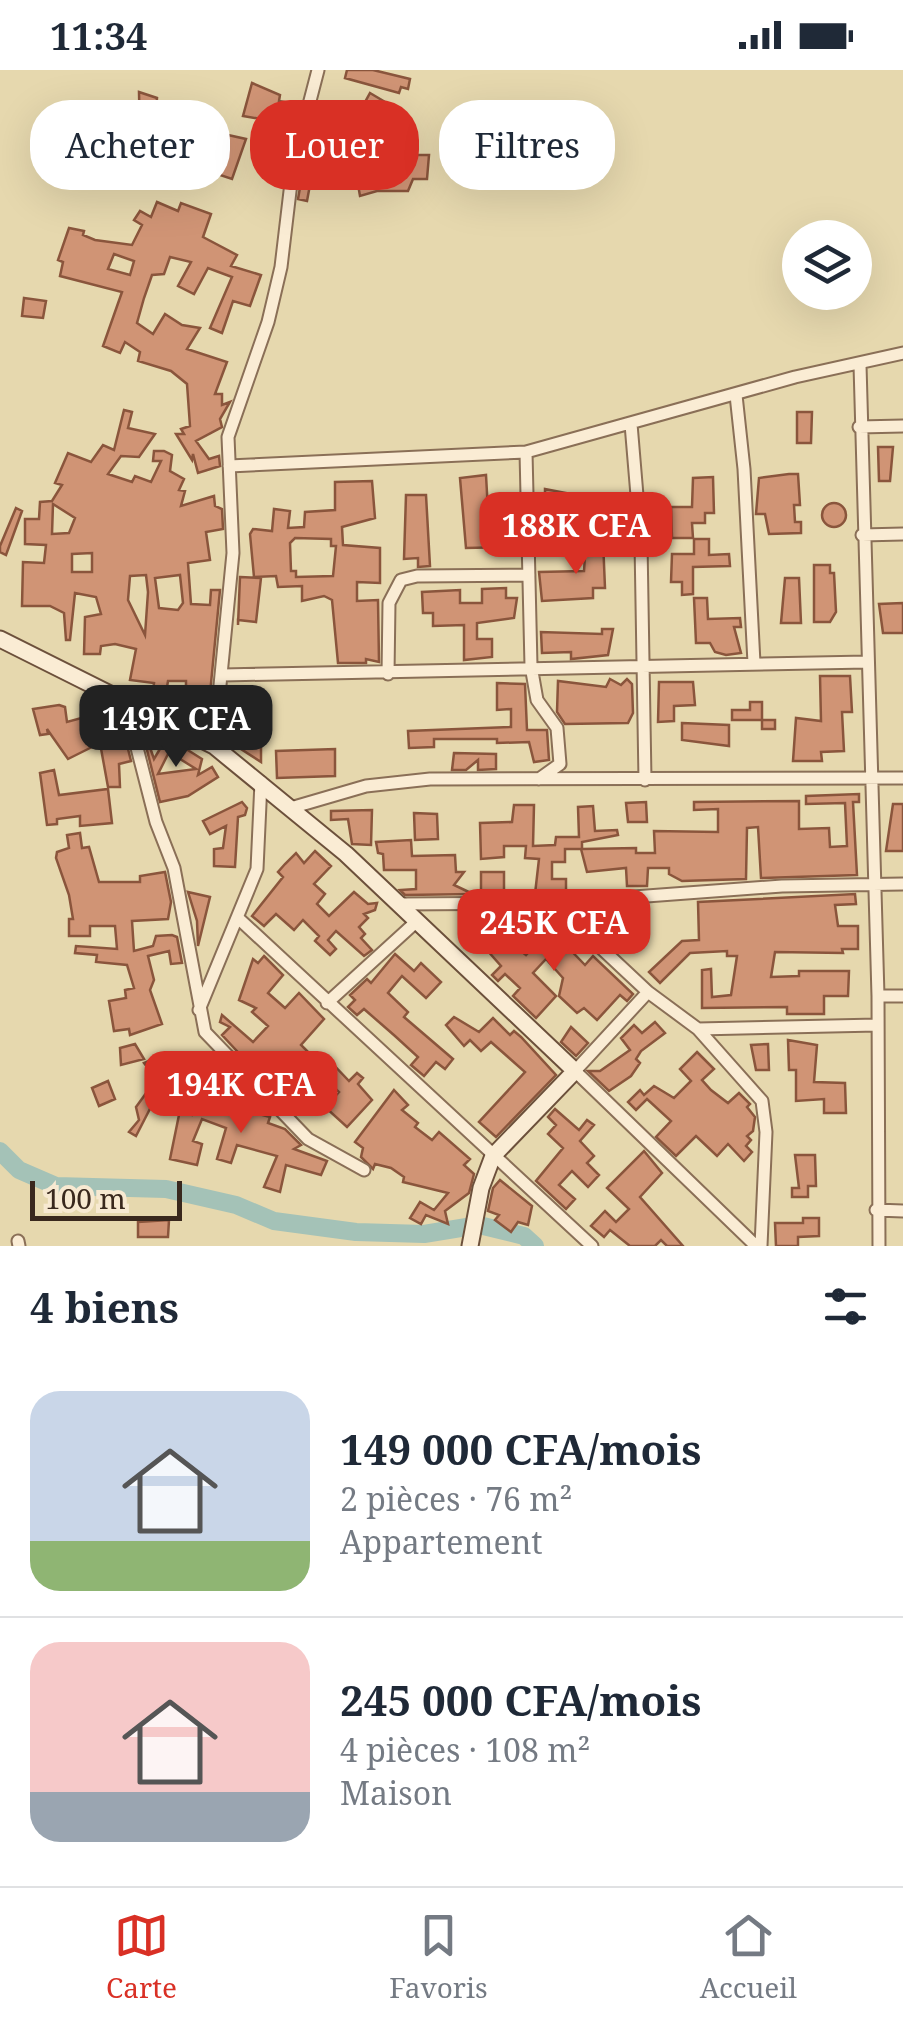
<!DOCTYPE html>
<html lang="fr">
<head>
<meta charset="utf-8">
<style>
	:root { --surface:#fff; --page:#f6f6f7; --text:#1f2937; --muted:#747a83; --line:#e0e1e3; --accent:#d93025 }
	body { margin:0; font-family:"Noto Serif",serif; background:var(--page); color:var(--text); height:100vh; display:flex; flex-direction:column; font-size:38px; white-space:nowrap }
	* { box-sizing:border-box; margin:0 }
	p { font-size:32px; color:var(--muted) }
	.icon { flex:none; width:55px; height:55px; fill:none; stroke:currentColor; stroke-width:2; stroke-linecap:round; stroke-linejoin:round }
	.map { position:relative; height:1176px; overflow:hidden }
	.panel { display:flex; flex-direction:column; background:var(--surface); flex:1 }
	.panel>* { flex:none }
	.hud { position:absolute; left:30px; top:30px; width:845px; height:90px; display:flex; gap:20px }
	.tools { position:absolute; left:782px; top:150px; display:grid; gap:20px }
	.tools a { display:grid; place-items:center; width:90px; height:90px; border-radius:50%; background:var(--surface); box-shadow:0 10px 40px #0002; font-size:50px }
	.scale { position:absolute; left:30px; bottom:25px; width:152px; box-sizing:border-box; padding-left:10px; border:5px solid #39281d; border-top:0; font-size:28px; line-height:35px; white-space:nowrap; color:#39281d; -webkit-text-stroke:8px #f7e9d1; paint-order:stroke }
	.price { position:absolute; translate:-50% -85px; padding:0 22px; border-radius:20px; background:var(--accent); color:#fff; font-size:32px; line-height:65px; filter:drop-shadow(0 2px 5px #0008) }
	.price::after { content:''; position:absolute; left:50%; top:60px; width:30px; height:22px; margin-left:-15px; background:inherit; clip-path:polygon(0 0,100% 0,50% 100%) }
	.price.selected { background:#222; color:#fff }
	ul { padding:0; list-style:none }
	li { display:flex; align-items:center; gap:30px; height:250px; padding:0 30px }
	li+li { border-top:2px solid var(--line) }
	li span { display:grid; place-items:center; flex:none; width:280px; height:200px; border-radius:30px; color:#555 }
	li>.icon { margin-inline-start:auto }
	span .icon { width:120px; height:120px; fill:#fffc; stroke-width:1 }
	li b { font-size:42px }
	h2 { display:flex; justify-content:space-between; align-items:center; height:120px; padding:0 30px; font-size:42px }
	.pill { padding:0 35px; border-radius:40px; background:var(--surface); box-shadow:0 10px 40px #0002; font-size:35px; line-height:90px }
	.pill.selected { background:var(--accent); color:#fff }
	.status { display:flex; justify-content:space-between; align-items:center; height:70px; padding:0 50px; background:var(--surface); direction:ltr }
	.status svg { height:28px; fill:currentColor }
	.dock { display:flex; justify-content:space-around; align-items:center; height:140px; border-top:2px solid var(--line); background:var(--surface); font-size:28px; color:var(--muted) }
	.dock a { display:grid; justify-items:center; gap:5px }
	.dock .selected { color:var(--accent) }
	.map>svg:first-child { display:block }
	.farmland { fill:#e6d8ae; fill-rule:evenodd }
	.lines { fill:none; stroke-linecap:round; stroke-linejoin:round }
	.river { stroke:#a4c2b7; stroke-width:18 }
	.building { fill:#d09475; stroke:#8a553c; stroke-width:2.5; fill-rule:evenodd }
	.street-casing { stroke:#8a6f57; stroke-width:15 }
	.secondary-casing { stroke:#6c503b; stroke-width:19 }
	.street { stroke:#faecd4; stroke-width:11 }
	.secondary { stroke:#faecd4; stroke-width:15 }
</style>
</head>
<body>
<div class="status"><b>11:34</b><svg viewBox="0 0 49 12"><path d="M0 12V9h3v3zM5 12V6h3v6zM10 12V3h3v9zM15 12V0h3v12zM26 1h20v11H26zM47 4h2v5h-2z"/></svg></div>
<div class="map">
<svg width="903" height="1176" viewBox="0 0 903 1176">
	<rect width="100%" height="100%" fill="#f0dec1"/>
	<!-- farmland -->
	<path class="farmland" d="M0 0H903V1176H0ZM800 168H855V222H800Z"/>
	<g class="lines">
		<!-- river -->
		<path class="river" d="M0 1081 19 1100 56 1116 166 1119 236 1135 274 1151 356 1162 424 1164 479 1155 524 1166 535 1176"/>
	</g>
	<!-- building -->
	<path class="building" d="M347 0H373L410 9 408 19 401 17 399 23 345 8Z
		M252 13 280 25 279 31 284 32 273 51 243 46Z
		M139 22 157 28 154 71H140Z
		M370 23 402 42 398 51 364 34Z
		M329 44 363 46 355 90 390 89 389 101 407 102 408 85H429L427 109H413L408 121H377L360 126 357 109 312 104 307 131 298 129 305 89 340 91 341 70 310 67 314 52 327 53Z
		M219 63 246 69 232 109 214 103 220 86 210 82Z
		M157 132 178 141 181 133 211 144 203 167 237 185 231 196 261 205 250 236 233 231 222 263 210 258 232 207 208 198 194 224 178 216 191 192 170 187 164 204 152 205 144 228 137 253 153 264 165 244 182 255 200 258 187 279 227 292 215 324H222V335L230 332 220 349 222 357 196 371 209 389 219 386 220 396 198 403 193 384 192 390 176 364H184L181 359 190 356 187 314 171 301 138 291 140 282 125 272 120 283 103 276 122 222 60 206 63 192 58 190 69 158 84 161 83 165 95 170 132 175 142 155 134 150 140 141 151 147ZM114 184 134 191 130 205 108 199Z
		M24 228 46 231 43 248 22 246Z
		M124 340 132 342 128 358 155 364 139 387 121 386 108 404 132 412 135 406 151 412 161 391H153L154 381H164L172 385 170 401 184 409 179 420 185 421 181 436 214 426 215 436 222 439 223 459 206 462 210 490 188 493 191 534 210 535 211 520H220L209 634 191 644 186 635 195 616 186 625V611H168L165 629 152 627 154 613 130 610 136 579 115 574 101 576 100 584H84L85 547 101 544 96 527 75 523 70 570H66L64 543 50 536H22L23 492 44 493 46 475 25 474V449H39L40 432 52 431 62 415 55 413 68 383 91 392 103 375 114 380ZM53 434 75 448 69 463 52 464ZM92 483V502H72V484ZM146 505 148 522 145 565 128 530 130 506ZM180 505 183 533 178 540 159 538 155 508Z
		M797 342H812L811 373H797Z
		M878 377H893L890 411H879Z
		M789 404H798L800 435H794L795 452H801V463L769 464 765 444H756L759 408Z
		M486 405 489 459 514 458 515 477 466 478 460 408Z
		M713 407 714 443H705V453H692L693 468H672L671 437H692L693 408Z
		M372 411 375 448 342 457 343 475 380 478V513L357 512V531L378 530 379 592 366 589V593H338L332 530 324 526 302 531V516L278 517 276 506 254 507 250 464 253 459 272 461 274 439 290 441 288 458 304 457 305 442 335 440V412ZM295 468 331 469V476H336L333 506 296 507V501H291L290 473Z
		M545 419 566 423 567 440H584V461H569V470H554V463H546L545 440 537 439V424L545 423Z
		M406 425H426L430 496 418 497V488L404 489Z
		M822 445a12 12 0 1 1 24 0a12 12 0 1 1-24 0Z
		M16 438 22 441 6 485 0 482V476Z
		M694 469H709V485L729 484 730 496 693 497V524L682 525V512H671L672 484H694Z
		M603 470 605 518H593V528L542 531 539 502 584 501 586 471Z
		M814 495H830V503H834L836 542 830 552H814Z
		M240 507 261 508 256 552 238 550V555Z
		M785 508H799L801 553H781Z
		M506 518V528H517L514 548 477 553V569H492V587L464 590V555L433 556V543H423L422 522 460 520V533H482V519Z
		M694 528H707L708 549 740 548 741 557H734L741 583 726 585 715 582 710 573H696Z
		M903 533V563H883L879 534Z
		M602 559H613L608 585 571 589V582L542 583 541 562 602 564Z
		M820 606H850L852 642H842L844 681 821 682 822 691H793L796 648 821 651Z
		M610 609 621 615 627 609 632 614 633 643 628 653 565 654 557 642 558 611 606 617Z
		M659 612H693L695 635 674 636V651L658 652Z
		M497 613 525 614 527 660H547L549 690 534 692 529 672 497 673V669H434V677L409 678 408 661 511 657V639L497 640Z
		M260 618 261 645V692L224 668 228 625H237V619Z
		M750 632H762V650H775V659H762V650H732V640H750Z
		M59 635 65 637 67 652 107 641 110 661 124 663 131 691 119 694 120 717H108L100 673 68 689 47 659 48 664 40 665 33 639Z
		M140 652 152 659 146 666 154 689 167 667 202 689 198 705 212 697 218 707 188 726 160 732ZM169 682 196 699 158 704Z
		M682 653 729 655V676L682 670Z
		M335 679V706L277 708 276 681Z
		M454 683 496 684V699L478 700V690L466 700H452Z
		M54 700 59 725 108 719 112 753 80 756V746L57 749V754L47 755 40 703Z
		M859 724V732H853L857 805 761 808 758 757 747 758 746 809 682 811 669 804V798H648L647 816H627L626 798 587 802 581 779H565V792H552V809H566V823L535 824 539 789 525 788 526 776H504V787L481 789 480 753 512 752 514 735H534L533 776 555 775 556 767H579L578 737 593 736 595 761 617 760 618 765 582 772V779L636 778V783H655L654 761 718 762V739L694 740V732L799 731V759L829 758 830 777 847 776 845 733 806 734V726Z
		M242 732 247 738 245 745 238 747 235 797 214 796V779L223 778 226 756 210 764 203 751Z
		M646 732 647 752H628L626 733Z
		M893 734H903V781H886Z
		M372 740 371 775 352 774 348 749 331 750V741Z
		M414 743 437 744 438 769 415 770Z
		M80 763 82 778 89 777 99 812H140V806L165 802 171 832 168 849 132 851 134 881 153 876 156 866 172 865 177 867 182 893 171 894 169 881 148 886 154 910 150 920 162 954 130 965 129 959 114 961 109 931 126 928 125 920 134 918 127 895 96 892 97 885 75 883 76 876 117 879 115 856H90V866H69V849H73L69 825 56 788 57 782 69 778 67 765Z
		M411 770 412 786 455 785 456 802H464L454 815 473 824 405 825 400 820 416 819V800H384L383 784 378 783 376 772Z
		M315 781 331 796 314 814 325 824 317 834 329 846 354 822 368 834 377 833 375 840 364 844 368 848 359 857 365 864 361 868 372 880 364 886 336 861 328 870 336 879 330 885 315 871 319 866 303 850 294 860 276 844 264 856 252 846 283 807 278 802 285 794 296 783 304 793Z
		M481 802H504V824H481Z
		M188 822 210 827 198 876 197 851Z
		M855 824 856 834 835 835 838 856H858V879H842L843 883 775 882 771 907 799 906V901H849L848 926H824V944H787V937L702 938V900L711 899 712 927 731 925 737 886H727V881L690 883 660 913 649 902 682 871 699 870 698 832Z
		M487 847H505L506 869 526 885 550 859 585 895 593 886 633 924 627 931 620 925 597 950 584 938 577 943 559 926 563 908 546 889 533 903 556 926 536 948 513 926 520 918 505 904 498 911 492 905 501 896 486 879 484 871 497 857Z
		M634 847 635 869H619L617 848Z
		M395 884 414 901 421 893 441 912 426 928 402 906 388 923 408 942 404 947 453 989 445 999 436 992 424 1006 411 995 418 987 395 966 364 939 357 945 348 937 355 930 350 925 367 909 371 913Z
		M264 886 283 905 268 923 285 938 299 923 324 949 301 975 316 990 324 993 328 989 349 1011 357 1003 363 1008 358 1014 372 1030 347 1057 325 1037 339 1022 327 1011 300 1037 291 1029 300 1020 260 984 250 995 222 965 230 957 220 952 222 945 253 972 268 956 252 942 256 938 239 930 253 889 258 893Z
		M454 947 479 962 493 948 510 965 514 961 521 967 556 1005 496 1067 479 1052 525 1002 491 972 481 981 470 970 464 976 446 955Z
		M655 952 665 963 641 981 636 989 640 993 631 1006 609 1021 588 1001H600L630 980 621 968 634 955 642 963Z
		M571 957 588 973 576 986 561 972Z
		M788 970 817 975 814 1012 845 1013 846 1043H824V1029L796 1031V1000H789Z
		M135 974 144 989 121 995 120 978Z
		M768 974 769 1000H756L751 975Z
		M697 982 714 999 702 1010 711 1020 728 1033 739 1023 750 1034 747 1037 755 1047 753 1061 747 1066 751 1070 746 1076 752 1082 744 1091 728 1074 717 1086 696 1066 676 1086 656 1067 671 1051 647 1029 636 1040 628 1032 640 1020 644 1025 654 1016 674 1028 691 1011 680 999Z
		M162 985 170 998 162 1016 144 993Z
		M222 998 236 1012 216 1039 247 1047 248 1035 262 1037 255 1043 270 1047 268 1053 285 1059 301 1075 294 1079 327 1091 321 1105 286 1095 280 1122 264 1117 277 1086 237 1075 231 1093 217 1089 226 1058 202 1049 193 1071 202 1074 197 1095 170 1089 180 1040 192 1045 196 1037 200 1039Z
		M108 1011 115 1029 99 1036 92 1018Z
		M394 1020 408 1035 402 1040 418 1053 415 1057 432 1070 439 1062 470 1089 464 1095 474 1104 469 1123 445 1141 448 1154 426 1145 421 1154 410 1148 420 1132 434 1140 448 1123 403 1112 404 1107 391 1098 375 1094 373 1099 361 1087 363 1078 355 1072Z
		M147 1022 156 1027 136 1066 129 1062 139 1050 136 1037Z
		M555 1039 579 1060 587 1050 594 1055 580 1071 594 1086 587 1093 599 1105 588 1117 572 1101 559 1115 575 1129 566 1139 536 1111 563 1078 548 1064 556 1055 548 1047Z
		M644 1081 662 1103 640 1127 683 1176H667L661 1170 655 1176H630L610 1160 604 1167 591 1156 605 1141 616 1152 629 1139 607 1118Z
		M795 1085H815L816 1116H808V1127H792V1118H799Z
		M500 1110 532 1136 528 1155 518 1152 511 1162 495 1150 499 1145 488 1141 493 1118Z
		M803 1148H819V1166L798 1167V1176H776L775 1153H803Z
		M169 1150 168 1167H138V1152Z"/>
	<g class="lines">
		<!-- street casing -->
		<g class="street-casing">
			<path id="street" d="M860 295 878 926 879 1176
				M736 325 744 399 754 593
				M631 354 641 473 645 710
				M859 357 903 356
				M526 382 531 596 537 630 557 658 560 694 539 709
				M229 396 526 382 795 307 903 283
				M862 465 903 464
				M388 604 389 533 401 510 417 506 529 505
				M223 605 867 592
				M124 627 156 752 174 798 205 962 308 1069 364 1100
				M214 676 233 483 228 367 268 252 281 197 293 96 318 0
				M294 737 366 716 430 709 903 708
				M553 833 648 922 575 1001 756 1176
				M400 834 553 833 782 816 903 814
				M238 848 592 1176
				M648 922 698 959 877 955
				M878 926H903
				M327 933 417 851
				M199 940 257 799 261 712
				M698 959 762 1031 766 1062 761 1176
				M876 1140 903 1141
				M18 1171 19 1176"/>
		</g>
		<!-- secondary casing -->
		<g class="secondary-casing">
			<path id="secondary" d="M0 569 214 676 346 784 575 1001 493 1086 481 1118 470 1176"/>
		</g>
		<!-- street -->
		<use href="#street" class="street"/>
		<!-- secondary -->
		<use href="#secondary" class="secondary"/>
	</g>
</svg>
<div class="tools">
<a><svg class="icon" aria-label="layers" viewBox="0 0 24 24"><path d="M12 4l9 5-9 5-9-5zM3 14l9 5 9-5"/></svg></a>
</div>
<div class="scale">100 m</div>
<b class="price" style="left:576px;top:507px">188K CFA</b>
<b class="price selected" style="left:176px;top:700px">149K CFA</b>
<b class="price" style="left:554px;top:904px">245K CFA</b>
<b class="price" style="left:241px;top:1066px">194K CFA</b>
<div class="hud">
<a class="pill">Acheter</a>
<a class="pill selected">Louer</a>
<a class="pill">Filtres</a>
</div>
</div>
<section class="panel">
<h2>4 biens<svg class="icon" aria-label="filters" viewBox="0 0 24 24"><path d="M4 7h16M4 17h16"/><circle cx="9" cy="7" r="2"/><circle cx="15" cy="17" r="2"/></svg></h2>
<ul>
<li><span style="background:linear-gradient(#c9d6e8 75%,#8fb573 0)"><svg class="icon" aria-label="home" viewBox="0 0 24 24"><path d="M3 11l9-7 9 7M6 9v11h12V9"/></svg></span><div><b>149 000 CFA/mois</b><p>2 pièces · 76 m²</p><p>Appartement</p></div></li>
<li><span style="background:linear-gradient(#f6c9c9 75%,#9aa5b1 0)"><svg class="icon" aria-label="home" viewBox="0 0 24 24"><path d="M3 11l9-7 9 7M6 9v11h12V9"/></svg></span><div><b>245 000 CFA/mois</b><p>4 pièces · 108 m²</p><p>Maison</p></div></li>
</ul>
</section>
<nav class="dock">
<a class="selected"><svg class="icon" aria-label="map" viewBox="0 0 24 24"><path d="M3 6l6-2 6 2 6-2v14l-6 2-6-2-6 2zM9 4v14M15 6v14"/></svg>Carte</a>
<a><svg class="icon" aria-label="saved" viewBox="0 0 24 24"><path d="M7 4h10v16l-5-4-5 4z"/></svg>Favoris</a>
<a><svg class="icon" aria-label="home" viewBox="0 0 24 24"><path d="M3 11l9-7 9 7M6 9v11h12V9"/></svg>Accueil</a>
</nav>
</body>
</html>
